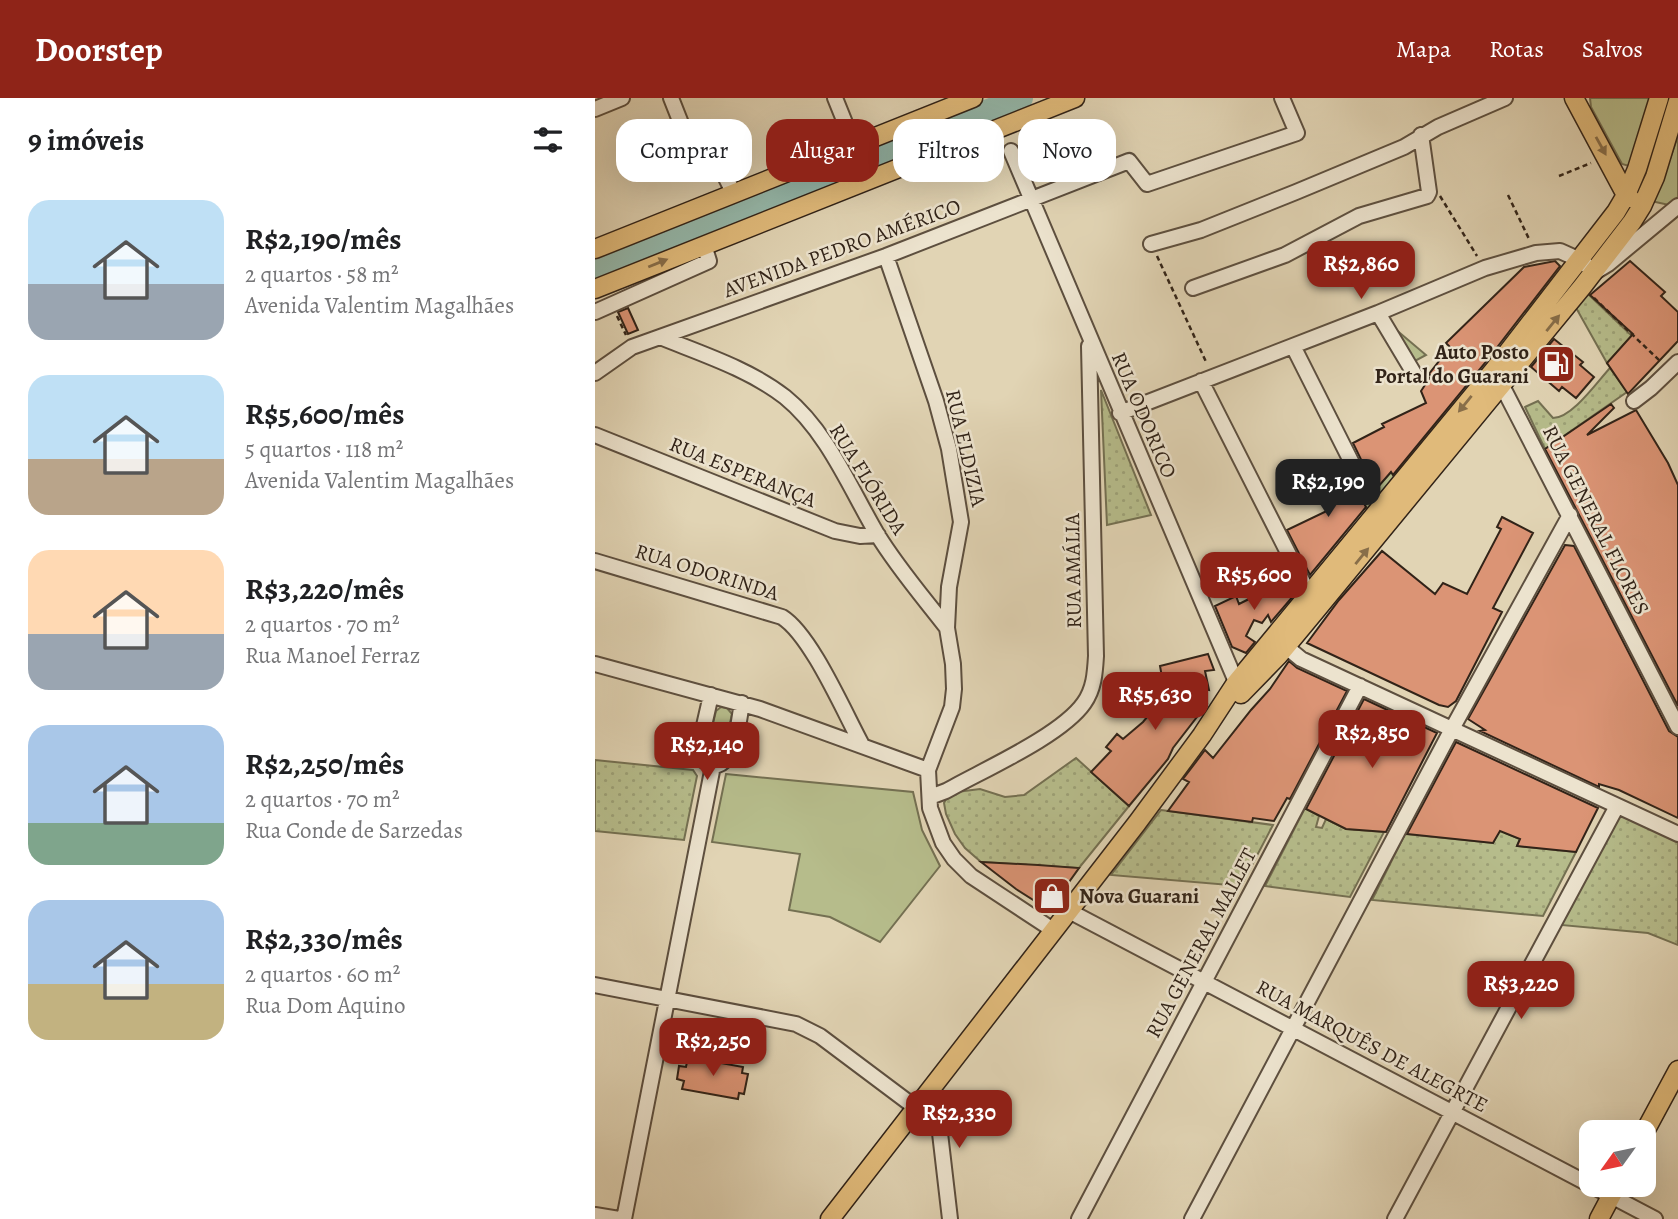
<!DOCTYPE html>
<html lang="pt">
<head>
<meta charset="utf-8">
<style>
	:root { --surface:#fff; --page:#f2f2f2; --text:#202124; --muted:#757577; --accent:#8f2418 }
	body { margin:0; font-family:Alegreya,serif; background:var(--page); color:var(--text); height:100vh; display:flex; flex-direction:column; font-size:26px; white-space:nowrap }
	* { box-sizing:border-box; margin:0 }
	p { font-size:23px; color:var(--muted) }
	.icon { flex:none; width:38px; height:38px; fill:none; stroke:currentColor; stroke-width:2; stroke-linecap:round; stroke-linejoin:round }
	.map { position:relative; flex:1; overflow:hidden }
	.sheet { display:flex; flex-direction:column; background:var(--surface); width:595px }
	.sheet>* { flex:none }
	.banner { position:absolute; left:21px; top:21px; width:665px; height:63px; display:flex; gap:14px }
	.needle { width:46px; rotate:237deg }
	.tools { position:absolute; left:984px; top:1022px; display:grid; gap:14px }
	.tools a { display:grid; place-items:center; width:77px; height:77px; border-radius:14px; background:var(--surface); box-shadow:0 7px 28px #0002; font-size:35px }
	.price { position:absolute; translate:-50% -60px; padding:0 16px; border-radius:14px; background:var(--accent); color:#fff; font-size:23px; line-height:46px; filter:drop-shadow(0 2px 4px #0008) }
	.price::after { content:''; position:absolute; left:50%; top:42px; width:21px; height:16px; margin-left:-10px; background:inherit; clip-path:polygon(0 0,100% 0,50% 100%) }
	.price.active { background:#222; color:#fff }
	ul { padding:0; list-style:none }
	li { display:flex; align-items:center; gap:21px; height:175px; padding:0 28px }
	li span { display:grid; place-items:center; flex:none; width:196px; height:140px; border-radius:21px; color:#555 }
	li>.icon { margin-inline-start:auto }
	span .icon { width:84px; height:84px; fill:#fffc; stroke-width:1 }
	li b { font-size:30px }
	h2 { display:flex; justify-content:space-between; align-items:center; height:84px; padding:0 28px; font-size:30px }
	.tag { padding:0 24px; border-radius:21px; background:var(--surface); box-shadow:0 7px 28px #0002; font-size:24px; line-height:63px }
	.tag.active { background:var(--accent); color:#fff }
	header { display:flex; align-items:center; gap:42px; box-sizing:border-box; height:98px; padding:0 35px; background:var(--accent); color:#fff }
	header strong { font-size:33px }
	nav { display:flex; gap:38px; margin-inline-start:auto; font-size:24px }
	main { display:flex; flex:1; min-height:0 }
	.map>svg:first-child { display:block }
	.grass { fill:url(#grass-dots); stroke:#747052; stroke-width:2 }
	.green { fill:#b6bc8b; stroke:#747052; stroke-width:2 }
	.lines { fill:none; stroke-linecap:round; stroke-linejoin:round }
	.river { stroke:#94b8ab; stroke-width:24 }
	.building { fill:#db9475; stroke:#312318; stroke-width:2 }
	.minor-casing { stroke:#5d4f3f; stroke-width:18 }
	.major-casing { stroke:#312318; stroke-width:21 }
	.path { stroke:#312318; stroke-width:2.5; stroke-dasharray:5 3.5; stroke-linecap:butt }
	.minor { stroke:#ece3ce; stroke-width:14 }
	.major { stroke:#e0ba7a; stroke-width:18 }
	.oneway { fill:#886e49 }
	.labels { text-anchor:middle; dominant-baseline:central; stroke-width:5; stroke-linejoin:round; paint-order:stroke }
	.street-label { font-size:21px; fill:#312318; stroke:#ece3ce }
	.poi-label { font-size:21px; font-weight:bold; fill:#312318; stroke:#ece3ce; text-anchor:end }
</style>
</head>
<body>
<header>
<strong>Doorstep</strong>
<nav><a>Mapa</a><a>Rotas</a><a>Salvos</a></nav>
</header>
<main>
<section class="sheet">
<h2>9 imóveis<svg class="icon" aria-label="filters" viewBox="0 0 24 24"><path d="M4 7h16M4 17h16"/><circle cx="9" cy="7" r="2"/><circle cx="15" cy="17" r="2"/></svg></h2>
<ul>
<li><span style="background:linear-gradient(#bfe0f5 60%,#9aa5b1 0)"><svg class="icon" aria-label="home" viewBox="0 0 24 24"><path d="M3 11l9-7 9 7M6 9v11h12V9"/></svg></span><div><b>R$2,190/mês</b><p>2 quartos · 58 m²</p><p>Avenida Valentim Magalhães</p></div></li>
<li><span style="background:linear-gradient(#bfe0f5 60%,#b9a48a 0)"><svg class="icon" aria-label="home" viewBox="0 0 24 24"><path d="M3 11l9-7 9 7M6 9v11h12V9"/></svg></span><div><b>R$5,600/mês</b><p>5 quartos · 118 m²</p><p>Avenida Valentim Magalhães</p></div></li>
<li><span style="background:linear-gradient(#ffd9b3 60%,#9aa5b1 0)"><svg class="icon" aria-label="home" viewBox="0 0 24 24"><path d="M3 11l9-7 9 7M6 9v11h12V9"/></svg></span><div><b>R$3,220/mês</b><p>2 quartos · 70 m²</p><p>Rua Manoel Ferraz</p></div></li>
<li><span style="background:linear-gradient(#a9c7e8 70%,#7fa58c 0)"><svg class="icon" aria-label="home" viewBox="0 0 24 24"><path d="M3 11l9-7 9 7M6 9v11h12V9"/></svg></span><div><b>R$2,250/mês</b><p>2 quartos · 70 m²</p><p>Rua Conde de Sarzedas</p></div></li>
<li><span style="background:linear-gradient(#a9c7e8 60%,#c2b280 0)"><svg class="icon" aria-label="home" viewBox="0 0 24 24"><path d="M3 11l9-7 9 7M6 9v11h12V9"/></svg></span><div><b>R$2,330/mês</b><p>2 quartos · 60 m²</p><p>Rua Dom Aquino</p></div></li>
</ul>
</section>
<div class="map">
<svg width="1083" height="1121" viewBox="0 0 1083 1121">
	<defs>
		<pattern id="grass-dots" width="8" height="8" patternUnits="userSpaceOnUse" patternTransform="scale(1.75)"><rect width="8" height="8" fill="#b6bc8b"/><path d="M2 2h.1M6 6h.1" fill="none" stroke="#9da177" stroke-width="1.8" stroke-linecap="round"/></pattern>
	</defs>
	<rect width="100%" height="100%" fill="#e1d4b4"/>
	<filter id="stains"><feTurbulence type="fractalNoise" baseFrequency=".00286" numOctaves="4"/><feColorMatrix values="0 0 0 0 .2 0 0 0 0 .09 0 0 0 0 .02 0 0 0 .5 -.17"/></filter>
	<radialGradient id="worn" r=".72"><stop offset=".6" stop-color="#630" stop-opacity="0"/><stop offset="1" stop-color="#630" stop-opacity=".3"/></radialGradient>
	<!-- grass -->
	<path class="grass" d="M992 195 1037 238 1012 265 980 208Z
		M799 230 831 257 820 263Z
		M1015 270 1032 294 950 351 930 309 943 303 958 320C977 320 1002 284 1015 270Z
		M506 292 556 417 512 427Z
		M796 374 801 379 773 414 764 397 783 388Z
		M481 660 534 708 484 770 386 764 370 750 360 736 351 716 349 705 354 695 385 691 410 699 429 697Z
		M0 662 98 672 102 678 89 742 0 733Z
		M916 707 910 735 925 741 922 748 981 754 948 818 777 802 810 736 898 745Z
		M1022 708 1083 736V847L1053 835 966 827Z
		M710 710 724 718 721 729 727 730 731 721 751 731 789 734 755 799 670 788Z
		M566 712 678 727 646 788 516 777Z"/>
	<!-- green -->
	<path class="green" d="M995 0H1057L1038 66 1034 68 1027 66 996 9Z
		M1083 38V99L1074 107 1056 103 1067 83Z
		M126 609 132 610 137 616 128 656 120 660 114 657 112 650 121 613Z
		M131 676 318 694 327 732 345 768 285 844 235 819 194 812 205 756 117 744Z"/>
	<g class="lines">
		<!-- river -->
		<path class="river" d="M0 170 426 0"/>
	</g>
	<!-- building -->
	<path class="building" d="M960 163 965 168 890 265 798 377 796 374 783 389 773 376 758 345 789 329 787 326 831 305 826 293 836 278 834 276 855 249 851 245 929 169Z
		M1035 163 1070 194 1066 198 1083 214V243L1033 296 1012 265 1038 236 995 197Z
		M33 210 43 232 33 236 23 214Z
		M959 241 988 264 985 267 999 279 981 300 967 289 964 293 936 269Z
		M1016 306 1019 310 992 337 1041 312 1073 365 1083 387V608L950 351Z
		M747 367 771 409 715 477 692 432 736 411 723 379Z
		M907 419 938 435 898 510 907 514 861 603 853 609 844 607 712 545 744 502 787 453 840 496 848 485 872 496 906 431 902 429Z
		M970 447 979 448 1074 633 1083 639V720L1024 692 1004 686V689L885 633 890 632 873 621Z
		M692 477 700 496 676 524 673 517 667 525 659 522 651 538 660 544 651 555 637 549 620 508 641 498 644 506 664 496 662 492Z
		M613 556 619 572 610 573 614 592 584 587 612 606 578 650 573 661 534 708 496 674 516 653 511 649 522 636 528 641 548 624 579 587 568 585 565 568Z
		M694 563 702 570 752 593 695 701 692 700 679 723 658 720 657 724 573 713 594 684 588 681 610 652 618 660 656 612 675 591Z
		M769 601 842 635 791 734 751 731 711 711Z
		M861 644 1003 710 981 754 922 748 925 741 905 733 898 745 812 736Z
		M386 764 443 767 484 770 459 805H443L421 791Z
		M93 959 148 969 147 975 153 976 149 996 144 995 143 1001 87 991 89 983 82 981 84 968 91 969Z"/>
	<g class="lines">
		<!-- minor casing -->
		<g class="minor-casing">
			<path id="minor" d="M76 0 93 43 116 50 139 96
				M240 0 259 47
				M0 11 27 0
				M416 53 645 593
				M63 54 93 43
				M556 146 606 132 701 94 809 49 843 29 910 0
				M291 158 341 303 354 351 366 424 354 489 352 530 358 566 359 591 357 609 333 672 335 710 348 745 359 761 376 778 458 832
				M598 190 690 157 764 118 832 98 834 94 826 37
				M0 214 114 163 109 147
				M783 215 820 277
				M65 239C107 256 154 271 190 299 232 333 255 390 282 436 302 469 328 499 352 530
				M698 248 764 379
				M0 275 37 249 291 158 534 63 552 86 702 35 687 0
				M902 278 1083 629
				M606 283 718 504
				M1039 303 1056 290 1083 264
				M525 315 783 215 890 170 941 155 965 153 985 162 1000 174 1013 166 1083 108
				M0 337 240 433 265 438 283 437
				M0 463 187 519C216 537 249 614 267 647
				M683 542 706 561 1083 736
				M0 566 165 611 333 672
				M116 597 103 654 106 661 118 668C142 666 143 624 147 605
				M335 699 351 693C388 672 466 638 489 605 499 591 500 575 501 558L494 248
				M474 813 1060 1121
				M0 887 201 926 225 938 321 1010
				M333 994 343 1018 355 1121
				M0 1117 24 1121
				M29 1121 118 668
				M484 1121 765 588
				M597 1121 857 631 975 417
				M800 1121 1022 708"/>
		</g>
		<!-- major casing -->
		<g class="major-casing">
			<path id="major" d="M979 0 1031 97 1035 100
				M0 151 378 0
				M0 191 480 0
				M646 596 683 558 722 511 987 189 1037 124 1047 108 1060 79 1083 3
				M1048 1037 1083 972
				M235 1121 542 725 607 637 641 585 899 272 1021 114 1031 97 1042 71 1064 0
				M1004 1121 1022 1087"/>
		</g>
		<!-- path -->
		<path class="path" d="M964 78 996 65
			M913 97 935 143
			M845 98 882 158
			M562 158 612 266
			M999 200 1065 263
			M22 218 31 237"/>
		<!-- minor -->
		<use href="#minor" class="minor"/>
		<!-- major -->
		<use href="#major" class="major"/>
	</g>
	<!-- one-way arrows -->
	<defs><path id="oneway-solid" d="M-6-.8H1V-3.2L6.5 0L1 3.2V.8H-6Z" transform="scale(1.75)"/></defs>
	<g class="oneway">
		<use href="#oneway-solid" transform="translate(1006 48) rotate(61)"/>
		<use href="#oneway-solid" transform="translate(63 165) rotate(-22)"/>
		<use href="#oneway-solid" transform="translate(958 225) rotate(-51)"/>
		<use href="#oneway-solid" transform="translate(870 306) rotate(129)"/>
		<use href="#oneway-solid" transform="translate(767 458) rotate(-51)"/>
	</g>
	<!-- icons -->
	<defs>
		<g id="fuel-square" transform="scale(2.0125)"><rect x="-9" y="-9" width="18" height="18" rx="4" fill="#8f2418" stroke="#ece3ce"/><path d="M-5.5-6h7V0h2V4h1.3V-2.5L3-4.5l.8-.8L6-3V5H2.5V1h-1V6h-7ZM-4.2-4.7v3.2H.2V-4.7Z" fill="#fff"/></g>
		<g id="shop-square" transform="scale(2.0125)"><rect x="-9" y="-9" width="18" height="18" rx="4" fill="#8f2418" stroke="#ece3ce"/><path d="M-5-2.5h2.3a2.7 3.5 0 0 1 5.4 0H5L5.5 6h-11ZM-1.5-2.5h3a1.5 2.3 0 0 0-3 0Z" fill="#fff"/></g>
	</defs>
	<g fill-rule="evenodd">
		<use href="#fuel-square" x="961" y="266"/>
		<use href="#shop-square" x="457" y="798"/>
	</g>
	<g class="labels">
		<!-- street labels -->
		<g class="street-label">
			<text transform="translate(247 150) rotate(-20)">AVENIDA PEDRO AMÉRICO</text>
			<text transform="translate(549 317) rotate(67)">RUA ODORICO</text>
			<text transform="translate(371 350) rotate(77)">RUA ELDIZIA</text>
			<text transform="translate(148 374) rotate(22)">RUA ESPERANÇA</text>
			<text transform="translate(273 381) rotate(58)">RUA FLÓRIDA</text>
			<text transform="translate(1001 422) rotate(63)">RUA GENERAL FLORES</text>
			<text transform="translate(478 473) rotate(-91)">RUA AMÁLIA</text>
			<text transform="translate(112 474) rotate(17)">RUA ODORINDA</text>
			<text transform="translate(606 845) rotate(-62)">RUA GENERAL MALLET</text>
			<text transform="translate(777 948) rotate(28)">RUA MARQUÊS DE ALEGRTE</text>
		</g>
		<!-- poi labels -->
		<g class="poi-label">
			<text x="934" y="254">Auto Posto<tspan x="934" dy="24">Portal do Guarani</tspan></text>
			<text x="484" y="798" text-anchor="start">Nova Guarani</text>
		</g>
	</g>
	<rect width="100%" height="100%" filter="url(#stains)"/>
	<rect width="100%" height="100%" fill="url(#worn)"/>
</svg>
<div class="tools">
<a><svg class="needle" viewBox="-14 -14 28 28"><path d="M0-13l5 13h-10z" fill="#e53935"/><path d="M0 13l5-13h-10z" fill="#757577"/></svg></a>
</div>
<b class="price" style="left:766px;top:203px">R$2,860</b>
<b class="price active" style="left:733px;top:421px">R$2,190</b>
<b class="price" style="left:659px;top:514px">R$5,600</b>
<b class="price" style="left:560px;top:634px">R$5,630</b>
<b class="price" style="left:777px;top:672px">R$2,850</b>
<b class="price" style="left:112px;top:684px">R$2,140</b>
<b class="price" style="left:926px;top:923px">R$3,220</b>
<b class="price" style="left:118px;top:980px">R$2,250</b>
<b class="price" style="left:364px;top:1052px">R$2,330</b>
<div class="banner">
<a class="tag">Comprar</a>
<a class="tag active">Alugar</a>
<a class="tag">Filtros</a>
<a class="tag">Novo</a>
</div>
</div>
</main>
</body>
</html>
